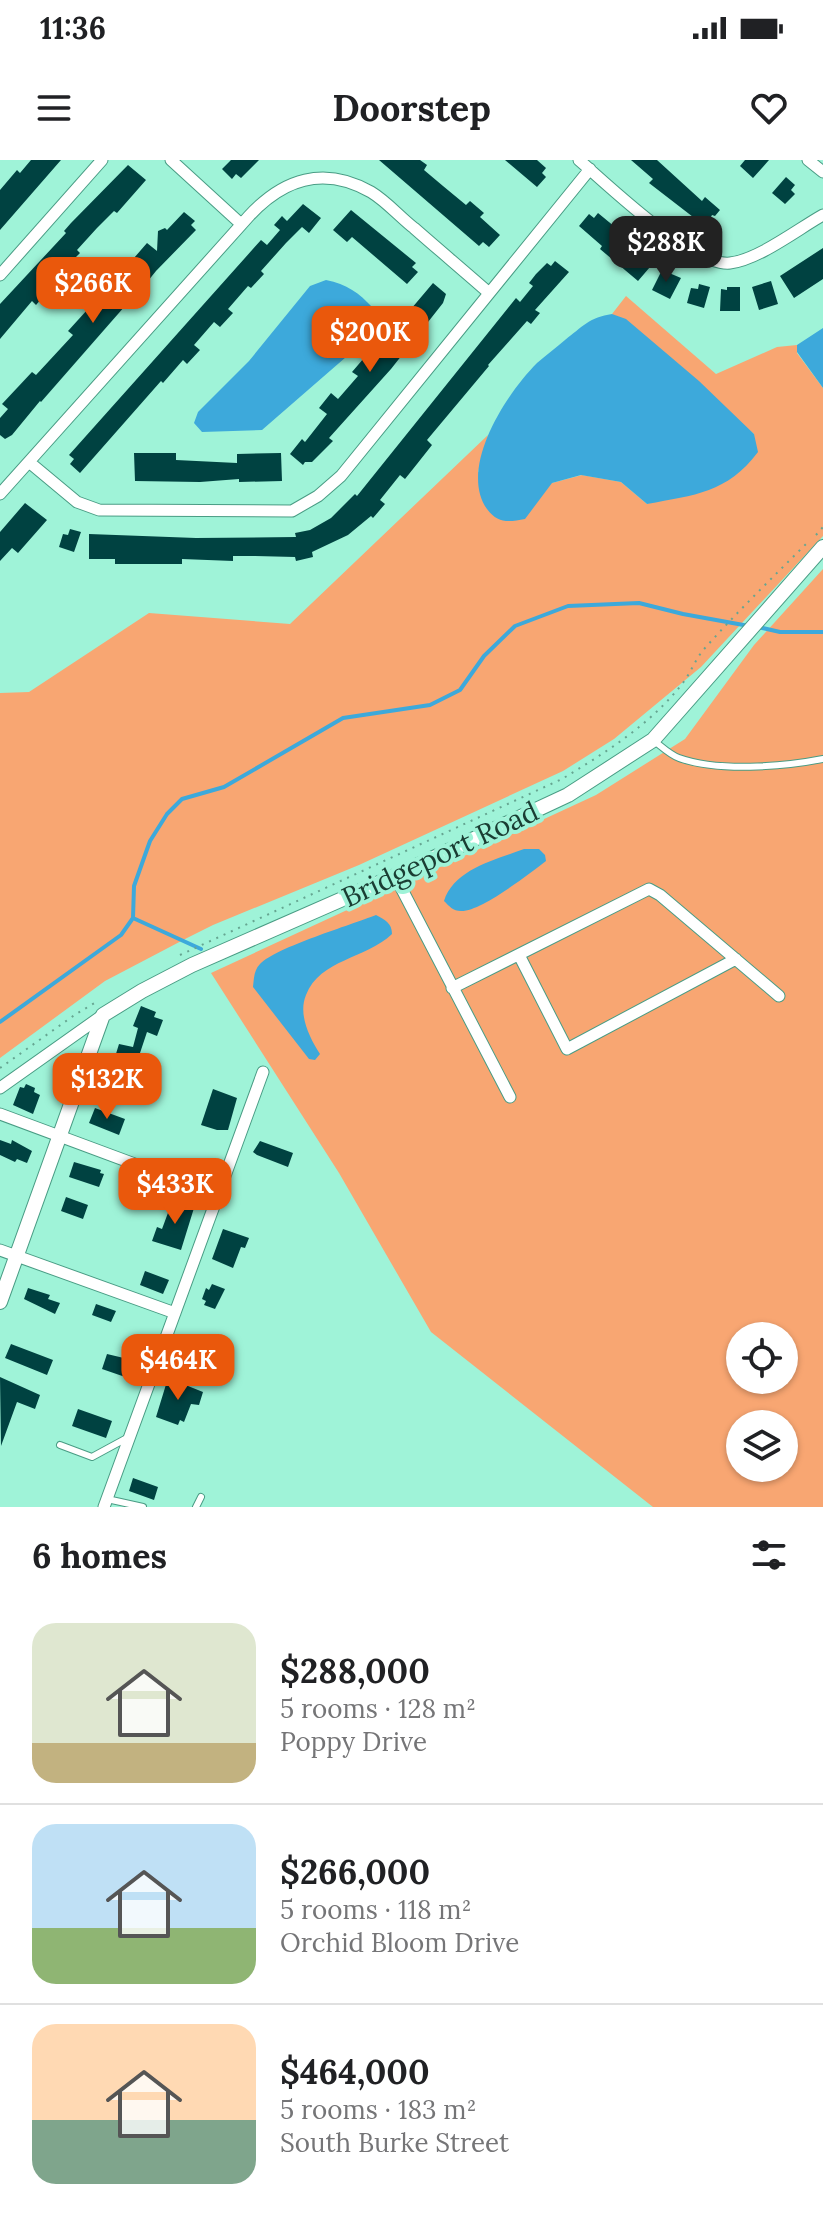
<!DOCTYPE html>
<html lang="en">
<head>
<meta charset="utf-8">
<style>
	:root { --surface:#fff; --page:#f2f2f2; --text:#202124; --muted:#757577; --line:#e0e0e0; --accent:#ea580c }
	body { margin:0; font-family:Lora,serif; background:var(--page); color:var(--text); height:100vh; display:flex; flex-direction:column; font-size:30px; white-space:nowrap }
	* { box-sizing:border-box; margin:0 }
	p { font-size:26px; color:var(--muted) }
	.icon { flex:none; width:44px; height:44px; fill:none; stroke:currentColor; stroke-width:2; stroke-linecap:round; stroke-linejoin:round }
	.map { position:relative; height:1347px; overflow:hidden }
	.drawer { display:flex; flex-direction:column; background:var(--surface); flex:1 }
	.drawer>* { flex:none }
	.controls { position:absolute; left:726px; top:1162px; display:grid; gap:16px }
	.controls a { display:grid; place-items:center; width:72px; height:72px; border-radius:50%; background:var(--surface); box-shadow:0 2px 6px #0004; font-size:40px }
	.price { position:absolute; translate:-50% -68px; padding:0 18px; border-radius:16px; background:var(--accent); color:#fff; font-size:26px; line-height:52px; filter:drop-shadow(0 2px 4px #0008) }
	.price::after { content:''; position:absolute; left:50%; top:48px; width:24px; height:18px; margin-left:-12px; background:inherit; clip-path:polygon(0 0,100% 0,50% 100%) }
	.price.on { background:#222; color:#fff }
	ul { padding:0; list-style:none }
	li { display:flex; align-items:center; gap:24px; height:200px; padding:0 32px }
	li+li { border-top:2px solid var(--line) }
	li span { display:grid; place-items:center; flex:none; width:224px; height:160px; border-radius:24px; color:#555 }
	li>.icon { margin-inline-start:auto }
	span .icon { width:96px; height:96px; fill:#fffc; stroke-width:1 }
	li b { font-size:34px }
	h2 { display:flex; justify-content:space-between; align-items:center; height:96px; padding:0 32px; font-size:34px }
	.status { display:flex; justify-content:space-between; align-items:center; height:56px; padding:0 40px; background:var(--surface); direction:ltr }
	.status svg { height:22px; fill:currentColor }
	header { display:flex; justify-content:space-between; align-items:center; height:104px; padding:0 32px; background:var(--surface); font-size:36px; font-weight:800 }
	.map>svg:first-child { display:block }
	.green { fill:#f8a672; fill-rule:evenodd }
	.water { fill:#3da9db }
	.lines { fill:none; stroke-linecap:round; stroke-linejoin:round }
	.stream { stroke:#3da9db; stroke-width:4 }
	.building { fill:#004241 }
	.service-casing { stroke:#499c84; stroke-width:8 }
	.minor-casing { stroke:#499c84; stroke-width:13 }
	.tertiary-casing { stroke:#499c84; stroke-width:16 }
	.path { stroke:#66a591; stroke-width:2; stroke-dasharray:2 6; stroke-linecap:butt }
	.service { stroke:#fff; stroke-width:6 }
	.minor { stroke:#fff; stroke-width:11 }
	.tertiary { stroke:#fff; stroke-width:14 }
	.labels { text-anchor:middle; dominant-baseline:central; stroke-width:8; stroke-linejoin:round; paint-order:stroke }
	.street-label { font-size:28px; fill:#1a3d33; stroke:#9ff3d8 }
</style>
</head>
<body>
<div class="status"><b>11:36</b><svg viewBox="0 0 49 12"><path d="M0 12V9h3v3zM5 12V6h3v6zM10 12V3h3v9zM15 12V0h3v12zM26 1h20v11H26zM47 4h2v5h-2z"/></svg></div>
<header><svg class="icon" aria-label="menu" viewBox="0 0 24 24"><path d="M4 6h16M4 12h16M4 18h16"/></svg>Doorstep<svg class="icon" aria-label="heart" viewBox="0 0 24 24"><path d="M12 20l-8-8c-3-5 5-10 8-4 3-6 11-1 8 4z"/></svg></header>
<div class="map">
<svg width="823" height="1347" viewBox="0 0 823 1347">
	<rect width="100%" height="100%" fill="#9ff3d8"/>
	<!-- green -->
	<path class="green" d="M626 136 716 214 777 187 797 185V193L823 228V376L701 507 614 579 563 611 359 705 213 765 187 778 105 821 0 898V533L29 532 149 453 290 464 488 275 478 312 552 323 582 315 621 322 647 344 754 274 612 154Z
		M823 409V1347H653L431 1172 339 1013 211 813 596 635 685 579 754 485ZM740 1176H784V1220H740ZM740 1264H784V1308H740Z"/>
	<!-- water -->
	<path class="water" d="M326 120C347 124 359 133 373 148L346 197 262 270 202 272 194 263 198 252 249 201 310 126Z
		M612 154 626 159 699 221 754 274 758 292C727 333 695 335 647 344L621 322 581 315 552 323 525 359C509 362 498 364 487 349 458 308 506 234 537 203 546 195 556 188 565 180 582 167 590 157 612 154Z
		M823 168V228L797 192V185Z
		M524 689H539L545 695 546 701C529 714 480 752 461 751 453 751 449 746 444 741 454 709 495 700 524 689Z
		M376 755C385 760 392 763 392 774 366 799 320 799 306 835 298 854 309 877 320 894L315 900 309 899 253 827C254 818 254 810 260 804 277 787 351 765 376 755Z"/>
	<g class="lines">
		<!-- stream -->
		<path class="stream" d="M758 467 780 472H823
			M133 758 201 789
			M0 862 121 775 133 758 134 726 150 681 167 654 182 639 224 627 343 558 430 545 460 530 484 496 515 466 568 446 639 443 683 454 749 466"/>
	</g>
	<!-- building -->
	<path class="building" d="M31 0H61L0 70V30L17 10 20 13Z
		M231 0H259L241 18 236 14 232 19 222 9Z
		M379 0H420L427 5 424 10 443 26 466 45 470 41 484 53 480 57 500 75 489 87 483 82 479 86Z
		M505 0H537L546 8 542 13 546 17 537 27Z
		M631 0H657L702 41 705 37 720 50 715 56 712 55 706 67 649 23 653 19Z
		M745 0H769L753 18 740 6Z
		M128 5 146 20 117 53 114 51 97 68 77 90 80 93 45 128 48 131 36 145 32 141 0 179V144L66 73 64 71 71 63Z
		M786 17 795 25 791 30 795 34 785 44 772 33Z
		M303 44 321 58 309 73 302 67 286 83 261 111 264 114 251 128 248 126 228 149 233 153 220 167 214 162 194 185 200 190 187 204 183 200 163 223 161 221 80 313 70 304 74 299 69 295 261 80 267 85 280 70 274 65 282 56 287 61Z
		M351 50 416 103 412 107 418 112 407 124 352 77 347 82 333 70Z
		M184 52 195 61 191 65 196 70 156 111 127 147 125 146 41 242 40 241 12 275 5 279 0 275V258L8 249 2 244 32 212 36 215 73 175 68 171 97 139 101 143 137 101 134 98 147 83 157 91 158 71 165 68 167 70Z
		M598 53 632 81 628 86 642 99 647 93 656 100 638 121 600 89 602 86 579 66 589 54 594 58Z
		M823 88V119L794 138 780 116Z
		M555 101 569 112 535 150 540 153 531 164 527 161 488 205 489 206 427 280 432 285 417 304 405 319 400 315 380 340 385 344 373 358 371 356 348 375 312 392 313 397 296 401 295 397 255 396H233V401L182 399V404H115V399H89V374L196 378 296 377 295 373 310 370 331 358 355 334 357 336 516 138 520 142 533 126 529 123 536 114 547 103 551 106Z
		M662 110 681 118 670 139 652 130Z
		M771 121 778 144 759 150 752 127Z
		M433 123 446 134 443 143 391 209 329 278 333 281 312 302H305L303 305 290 294 302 279 305 282 327 254 319 248 331 233 338 239 358 216 352 212 364 198 371 204 391 179 383 172 395 158 400 162Z
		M699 124 710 127 704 148 687 143 691 128 698 129Z
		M727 127H740V151H720L721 129 727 130Z
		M134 293H176V300L237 303V294L281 293 282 321 239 322V319L200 322 135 321Z
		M25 343 47 360 18 393 12 388 0 401V372Z
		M70 369 81 372 74 392 59 387 63 374 68 375Z
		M141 846 156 852 154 857 163 860 157 876 147 872 131 920 136 922 130 938 102 928 107 915 114 918 121 900 115 897 119 884 133 887 138 868 133 866Z
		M26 924 35 928 34 932 40 935 33 954 13 945 20 927 24 928Z
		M213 929 237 938 228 970H217L201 965Z
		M95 948 125 959 119 975 89 963Z
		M0 980 11 984 12 980 32 991 27 1003 17 999 15 1002 0 995Z
		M260 981 293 993 288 1007 257 995 253 992Z
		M74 1002 101 1010 100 1013 104 1014 99 1027 69 1017Z
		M66 1037 88 1045 83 1059 61 1051Z
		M177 1041 194 1048 181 1090 152 1081 157 1067 162 1069 172 1042Z
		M223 1069 249 1078 245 1088 241 1087 233 1108 212 1099Z
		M145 1111 169 1120 163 1134 140 1125Z
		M212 1124 225 1129 215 1149 204 1145 206 1141 202 1139 206 1128 209 1130Z
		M28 1128 50 1135 48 1139 60 1143 55 1154 24 1139Z
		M96 1144 116 1151 111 1162 92 1155Z
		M184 1183 207 1191 200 1205 179 1195Z
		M11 1184 53 1200 47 1215 5 1198Z
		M107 1194 128 1199 127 1202 131 1204 130 1207 135 1209 131 1219 102 1209Z
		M0 1217 40 1235 35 1249 17 1242 1 1286Z
		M168 1218 203 1232 199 1245 191 1244 184 1262 180 1260 178 1265 156 1257Z
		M78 1249 112 1261 106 1278 72 1266Z
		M133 1318 158 1327 154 1340 129 1331Z"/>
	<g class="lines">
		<!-- service casing -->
		<g class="service-casing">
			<path id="service" d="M653 580C661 586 670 595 679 598 718 612 782 607 823 599
				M60 1285 92 1297 127 1278
				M107 1339 143 1347
				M196 1347 201 1337"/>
		</g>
		<!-- minor casing -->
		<g class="minor-casing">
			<path id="minor" d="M171 0 241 64
				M579 0C608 25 693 107 730 103 758 100 798 69 823 55
				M808 0 823 12
				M0 115 102 0
				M29 302 77 342 99 350 292 351 318 336 341 316 590 9
				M0 334 249 56C283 19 324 5 371 32 386 41 400 57 414 68 439 90 464 111 489 133
				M395 716 510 937
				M519 795 567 889 736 799
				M452 828 649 729 660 735 779 836
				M0 928 103 855
				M0 954 218 1035
				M0 1090 175 1153
				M104 1347 263 912"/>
		</g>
		<!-- tertiary casing -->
		<g class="tertiary-casing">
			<path id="tertiary" d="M0 1142 103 855 142 831 192 805 395 716 568 635 653 580 823 387"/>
		</g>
		<!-- path -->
		<path class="path" d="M816 375 823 367
			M180 795 562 619C605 593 651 564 682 524 691 513 695 499 705 488 738 451 773 417 808 382
			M0 908 76 854 98 841"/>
		<!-- service -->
		<use href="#service" class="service"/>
		<!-- minor -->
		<use href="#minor" class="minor"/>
		<!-- tertiary -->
		<use href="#tertiary" class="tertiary"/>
	</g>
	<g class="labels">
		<!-- street labels -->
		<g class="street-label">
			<text transform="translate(440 694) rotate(-25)">Bridgeport Road</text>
		</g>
	</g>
</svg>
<div class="controls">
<a><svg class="icon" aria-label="locate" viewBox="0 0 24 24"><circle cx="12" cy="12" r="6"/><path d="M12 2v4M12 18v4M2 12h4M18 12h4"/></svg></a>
<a><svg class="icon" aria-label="layers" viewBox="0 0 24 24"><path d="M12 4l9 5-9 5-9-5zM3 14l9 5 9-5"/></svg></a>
</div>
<b class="price on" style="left:666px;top:124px">$288K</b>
<b class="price" style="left:93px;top:165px">$266K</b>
<b class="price" style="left:370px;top:214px">$200K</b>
<b class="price" style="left:107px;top:961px">$132K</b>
<b class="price" style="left:175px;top:1066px">$433K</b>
<b class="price" style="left:178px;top:1242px">$464K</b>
</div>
<section class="drawer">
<h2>6 homes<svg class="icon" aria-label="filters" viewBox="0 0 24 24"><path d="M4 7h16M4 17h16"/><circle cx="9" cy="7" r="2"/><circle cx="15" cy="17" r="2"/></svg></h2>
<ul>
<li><span style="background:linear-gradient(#dfe7d0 75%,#c2b280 0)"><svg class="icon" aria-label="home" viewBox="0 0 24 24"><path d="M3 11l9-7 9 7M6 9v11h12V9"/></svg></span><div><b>$288,000</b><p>5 rooms · 128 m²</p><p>Poppy Drive</p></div></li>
<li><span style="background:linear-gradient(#bfe0f5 65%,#8fb573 0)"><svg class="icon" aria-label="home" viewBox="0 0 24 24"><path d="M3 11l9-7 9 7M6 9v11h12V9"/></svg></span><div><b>$266,000</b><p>5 rooms · 118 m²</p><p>Orchid Bloom Drive</p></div></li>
<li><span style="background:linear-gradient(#ffd9b3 60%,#7fa58c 0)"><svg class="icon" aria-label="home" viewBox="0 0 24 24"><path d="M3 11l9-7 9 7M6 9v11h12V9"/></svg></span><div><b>$464,000</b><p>5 rooms · 183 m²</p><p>South Burke Street</p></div></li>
</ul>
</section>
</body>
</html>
